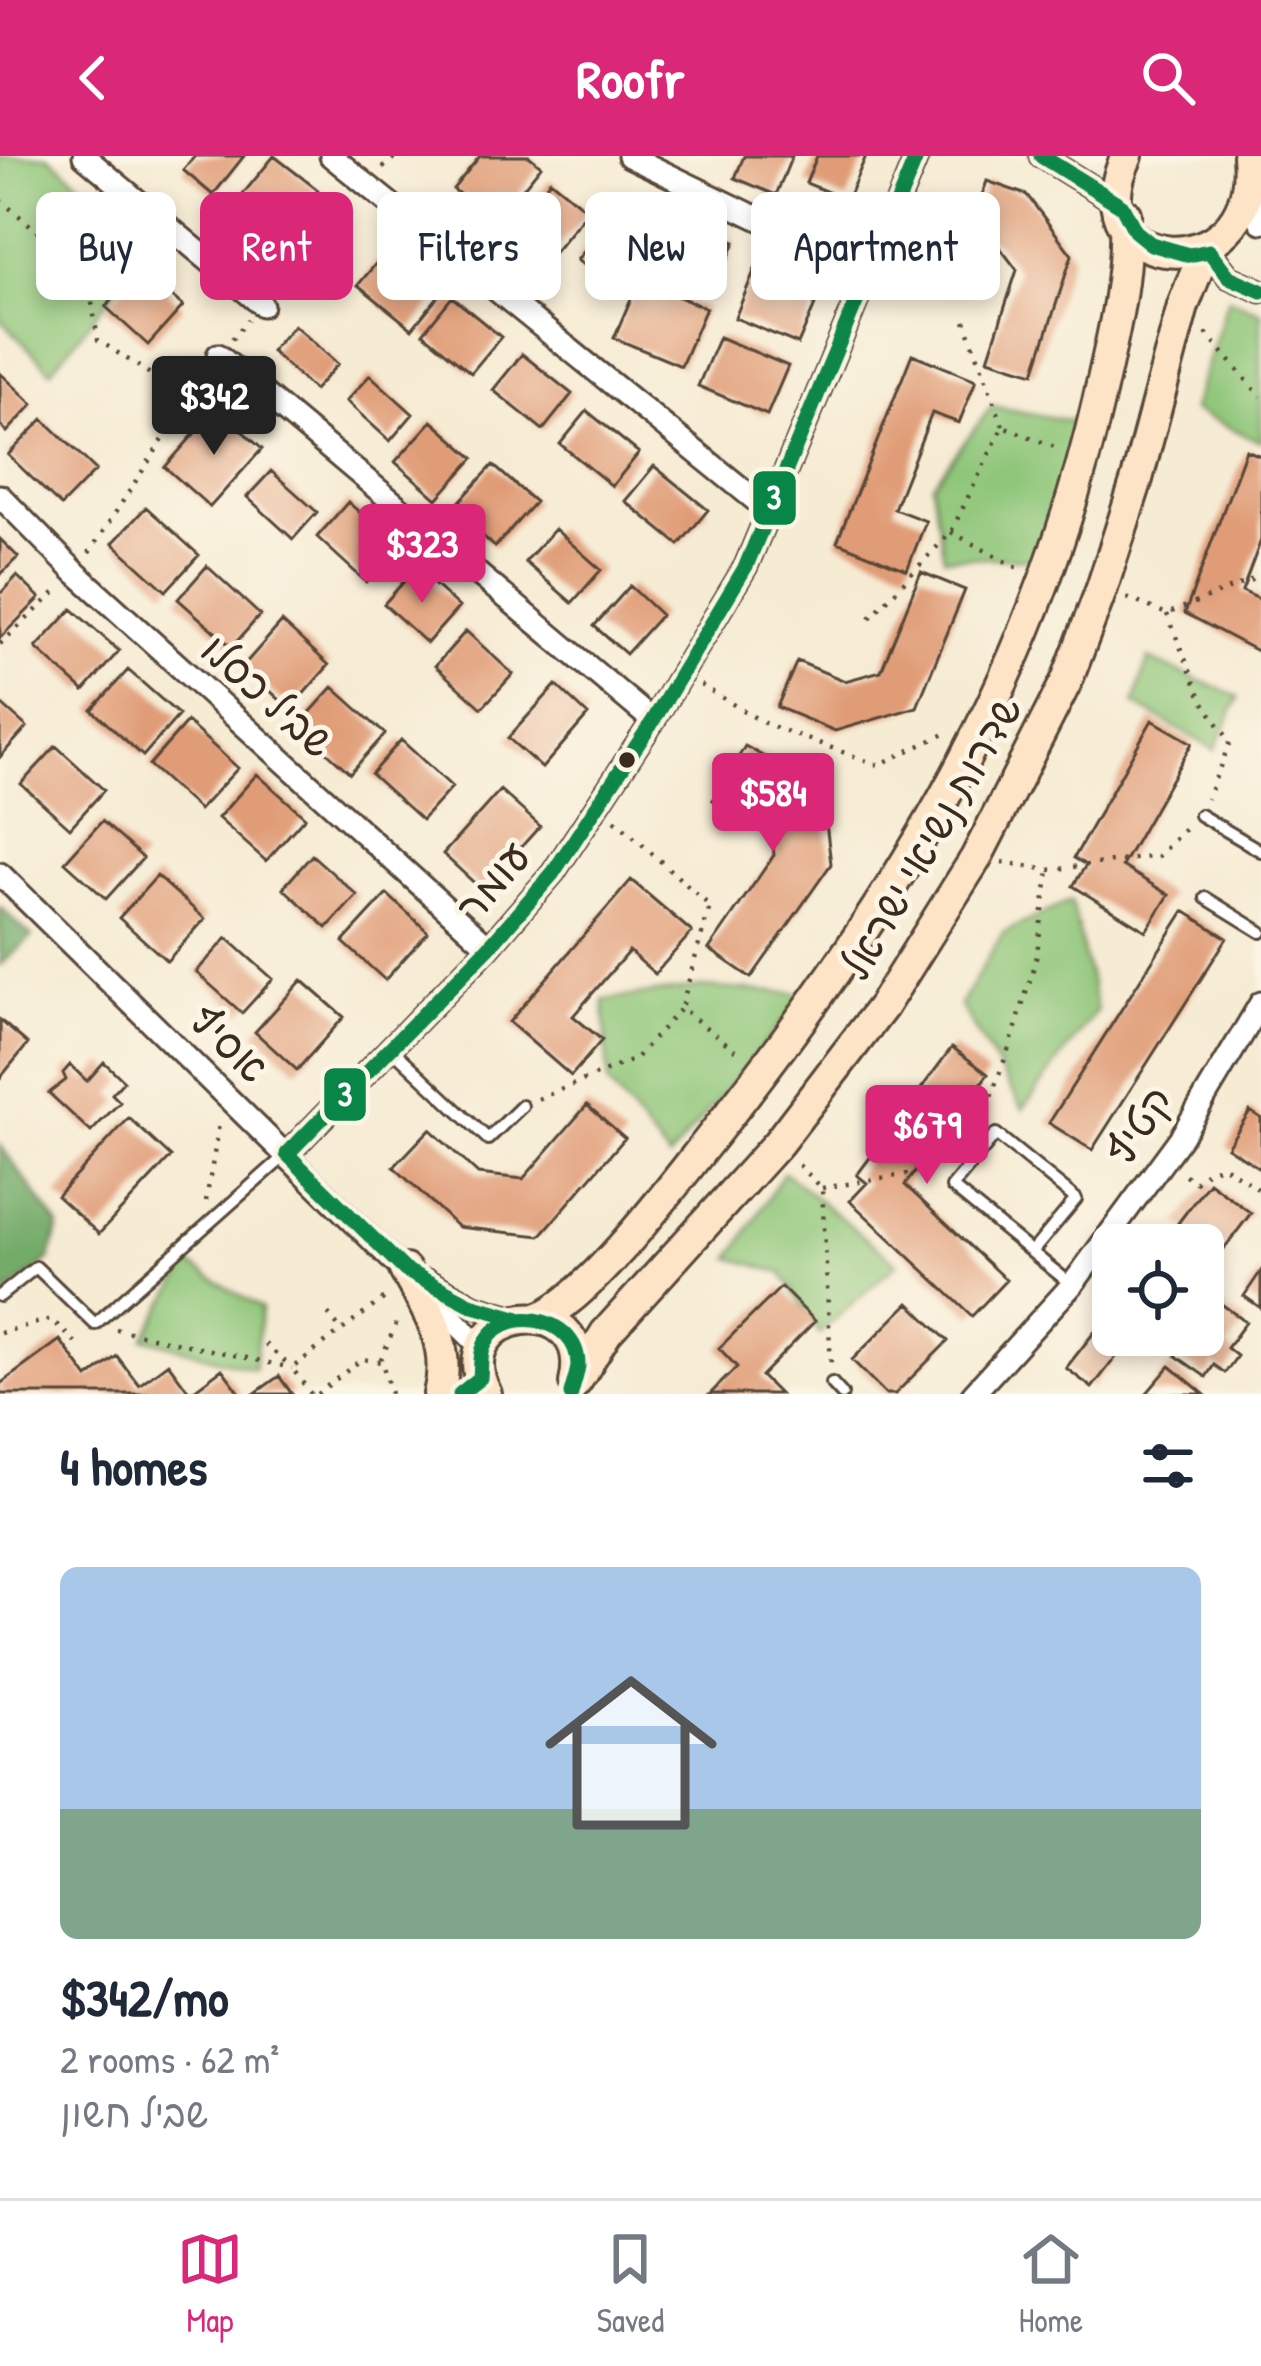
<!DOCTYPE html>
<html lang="en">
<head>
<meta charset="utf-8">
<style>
	:root { --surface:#fff; --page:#f6f6f7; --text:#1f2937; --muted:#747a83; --line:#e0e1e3; --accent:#db2777 }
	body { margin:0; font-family:"Patrick Hand","Playpen Sans Hebrew",sans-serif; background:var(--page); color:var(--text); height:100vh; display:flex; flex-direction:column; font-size:45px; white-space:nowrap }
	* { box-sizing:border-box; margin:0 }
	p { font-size:39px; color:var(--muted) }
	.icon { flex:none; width:66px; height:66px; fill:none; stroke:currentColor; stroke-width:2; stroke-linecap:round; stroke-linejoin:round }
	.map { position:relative; height:1238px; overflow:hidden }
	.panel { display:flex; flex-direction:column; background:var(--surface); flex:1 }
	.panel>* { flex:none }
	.top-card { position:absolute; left:36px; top:36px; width:1191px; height:108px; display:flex; gap:24px }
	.controls { position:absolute; left:1092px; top:1068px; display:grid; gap:24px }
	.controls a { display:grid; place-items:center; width:132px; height:132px; border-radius:18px; background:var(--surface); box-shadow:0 6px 18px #0003; font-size:60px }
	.price { position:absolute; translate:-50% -102px; padding:0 27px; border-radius:12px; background:var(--accent); color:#fff; font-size:39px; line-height:78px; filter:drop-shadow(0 3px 6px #0008) }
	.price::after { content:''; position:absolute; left:50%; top:72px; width:36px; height:27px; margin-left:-18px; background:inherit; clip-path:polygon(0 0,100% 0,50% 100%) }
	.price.active { background:#222; color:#fff }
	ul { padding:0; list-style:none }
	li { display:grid; align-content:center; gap:24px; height:636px; padding:0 60px }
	li span { display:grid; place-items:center; height:372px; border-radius:18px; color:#555 }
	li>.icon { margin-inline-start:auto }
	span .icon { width:216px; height:216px; fill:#fffc; stroke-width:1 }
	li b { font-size:51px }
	h2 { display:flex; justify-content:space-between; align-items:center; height:144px; padding:0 60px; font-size:51px }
	.pill { padding:0 42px; border-radius:18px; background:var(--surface); box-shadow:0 6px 18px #0003; font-size:42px; line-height:108px }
	.pill.active { background:var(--accent); color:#fff }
	header { display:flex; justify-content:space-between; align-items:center; height:156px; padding:0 60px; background:var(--accent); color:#fff; font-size:54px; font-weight:700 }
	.dock { display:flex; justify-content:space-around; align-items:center; height:168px; border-top:3px solid var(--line); background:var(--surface); font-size:33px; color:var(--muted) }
	.dock a { display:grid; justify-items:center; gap:6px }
	.dock .active { color:var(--accent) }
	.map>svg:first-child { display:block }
	.green { fill:#8fc679; stroke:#65784c; stroke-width:3 }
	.forest { fill:#73ab69; stroke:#576a44; stroke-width:3 }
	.building { fill:#e09c77 }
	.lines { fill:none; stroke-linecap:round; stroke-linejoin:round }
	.lane-casing { stroke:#574739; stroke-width:16 }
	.street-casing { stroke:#574739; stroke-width:27 }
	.secondary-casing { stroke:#574739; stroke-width:36 }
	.path { stroke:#574739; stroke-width:4.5; stroke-dasharray:3 9; stroke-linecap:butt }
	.lane { stroke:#fff; stroke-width:10 }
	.street { stroke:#fff; stroke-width:21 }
	.secondary { stroke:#fee4c6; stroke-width:30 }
	.bus-1-casing { stroke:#fcf5e5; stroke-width:24 }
	.bus-1 { stroke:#088647; stroke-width:15 }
	.bus-dot { fill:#3b2a1e; stroke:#fcf5e5; stroke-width:4.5 }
	.labels { text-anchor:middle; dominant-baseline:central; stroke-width:10; stroke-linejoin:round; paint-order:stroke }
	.street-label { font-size:42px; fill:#3b2a1e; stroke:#fcf5e5 }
	.line-badge { stroke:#fcf5e5; stroke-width:4.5 }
	.badge-label { font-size:33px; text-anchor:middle; font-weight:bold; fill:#fff }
</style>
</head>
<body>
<header><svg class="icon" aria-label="back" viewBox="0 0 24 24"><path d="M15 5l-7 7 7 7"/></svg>Roofr<svg class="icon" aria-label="search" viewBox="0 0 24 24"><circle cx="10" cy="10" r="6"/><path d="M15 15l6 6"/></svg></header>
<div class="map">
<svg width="1261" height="1238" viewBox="0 0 1261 1238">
	<rect width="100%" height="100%" fill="#fcf5e5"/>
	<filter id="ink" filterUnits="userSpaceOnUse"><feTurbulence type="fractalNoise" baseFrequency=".00833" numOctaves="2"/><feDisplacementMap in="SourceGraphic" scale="24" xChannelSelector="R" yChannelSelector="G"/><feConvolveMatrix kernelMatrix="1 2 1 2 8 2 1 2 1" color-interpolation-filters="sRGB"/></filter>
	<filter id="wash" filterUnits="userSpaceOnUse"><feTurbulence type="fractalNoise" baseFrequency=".004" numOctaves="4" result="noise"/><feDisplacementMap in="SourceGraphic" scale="48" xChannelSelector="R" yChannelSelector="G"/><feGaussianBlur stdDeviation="2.7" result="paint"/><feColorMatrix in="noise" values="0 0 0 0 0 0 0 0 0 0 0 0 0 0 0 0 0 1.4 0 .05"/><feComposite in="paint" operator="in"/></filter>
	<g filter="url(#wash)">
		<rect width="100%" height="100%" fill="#f6ebd3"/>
		<!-- green -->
		<path class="green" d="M0 0H49L152 88 51 215 0 163Z
			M1228 142 1261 156V286L1192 254Z
			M992 250 1091 269 1039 403 944 401 932 329Z
			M1148 503 1239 541 1215 594 1134 548Z
			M1071 745 1097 854 1023 953 960 849 1003 777Z
			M701 831 806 838 669 1002 608 928 604 844Z
			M784 1016 897 1107 819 1178 782 1117 731 1102Z
			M189 1108 261 1152 254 1213 144 1182Z"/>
		<!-- forest -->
		<path class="forest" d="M0 751 32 781 0 809Z
			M0 989 59 1070 50 1103 0 1143Z"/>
		<g id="blocks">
			<!-- building -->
			<path class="building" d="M195 0H244L213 39 183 14Z
				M274 0 318 34 269 95 225 60Z
				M480 0H529L541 10 495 67 453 33Z
				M744 0H792L776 39 735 22Z
				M817 0H866L847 44 806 27Z
				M550 24 588 55 547 105 510 75Z
				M987 25 1027 39 1072 99 1034 217 988 203 1017 114 995 85 969 76Z
				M618 53 652 81 611 131 577 104Z
				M678 62 735 86 717 130 659 106Z
				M388 93 441 137 412 173 358 129Z
				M757 108 821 135 798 188 735 162Z
				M141 113 183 150 148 189 106 151Z
				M639 124 706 152 681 210 614 182Z
				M452 141 501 181 471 217 423 177Z
				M294 169 338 208 314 234 271 195Z
				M719 181 788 210 767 259 698 230Z
				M522 198 572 238 543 274 493 234Z
				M912 198 976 224 959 267 932 257 894 353 926 365 907 414 837 386Z
				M0 217 33 248 7 276 0 269Z
				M370 219 413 258 390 285 346 245Z
				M217 252 262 293 210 351 165 311Z
				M587 255 639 297 612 330 560 288Z
				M43 263 96 314 61 350 8 299Z
				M432 265 474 302 437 343 395 306Z
				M1246 294 1261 300V384L1242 435 1261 444V497L1185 457Z
				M493 309 535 346 495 391 453 353Z
				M654 310 708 354 679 389 625 345Z
				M271 315 317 356 293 383 247 341Z
				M348 346 398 391 366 426 317 381Z
				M146 351 199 399 166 435 113 387Z
				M555 373 601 414 572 447 525 406Z
				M0 383 18 401 0 419Z
				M207 410 260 459 232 491 178 443Z
				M416 412 459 451 427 487 384 448Z
				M921 416 965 434 917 551 835 575 777 551 797 505 845 525 881 515Z
				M17 420 40 442 0 482V438Z
				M630 430 661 459 626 498 594 470Z
				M72 453 119 495 84 535 36 492Z
				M282 466 329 509 290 553 243 510Z
				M466 475 513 518 482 552 435 510Z
				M128 514 179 559 143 600 92 554Z
				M556 529 588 559 542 612 508 582Z
				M333 531 385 578 350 617 298 570Z
				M0 547 27 571 0 601Z
				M1152 564 1192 587 1122 710 1169 739 1146 775 1073 730 1086 709 1074 702Z
				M187 566 238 612 199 654 149 609Z
				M401 584 452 631 422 664 371 618Z
				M56 590 104 634 70 672 21 628Z
				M745 590 822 634 831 708 751 822 709 793 774 699 772 678 713 644Z
				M257 618 305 661 266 705 218 662Z
				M500 634 540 670 482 734 443 698Z
				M102 665 143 702 106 743 65 706Z
				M312 699 357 739 327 772 283 732Z
				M157 720 205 763 167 805 119 762Z
				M631 724 692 776 655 818 629 795 573 860 602 884 571 920 509 866Z
				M387 738 428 776 385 824 343 786Z
				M1184 755 1227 782 1092 994 1049 967Z
				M227 782 273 823 242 857 196 816Z
				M302 824 344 861 297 914 255 876Z
				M0 864 28 888 0 922Z
				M952 891 988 918 905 1029 1006 1124 972 1160 850 1045 867 1027 857 1019Z
				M104 906 124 925 112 938 120 946 91 976 49 937 66 924 63 917 70 909 87 925Z
				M587 949 625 982 540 1080 458 1071 394 1011 430 973 478 1018 523 1023Z
				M1250 955 1261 962V1013L1227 991Z
				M129 962 171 1001 99 1078 57 1040Z
				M1209 1026 1251 1057 1220 1098 1178 1067Z
				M1261 1115V1152L1244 1140Z
				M781 1131 815 1165 761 1220 779 1238H710L737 1211 719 1192Z
				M1216 1144 1246 1166 1227 1192 1237 1200 1225 1217 1214 1209 1206 1221 1176 1200 1191 1179H1203V1163Z
				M909 1147 948 1185 895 1238H886L852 1204Z
				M1107 1160 1113 1165V1179H1133L1092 1232 1066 1212Z
				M60 1184 88 1222 117 1200 139 1229 168 1207 190 1237 222 1213 241 1238H0V1228Z
				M1170 1210 1204 1238H1146Z
				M279 1220 292 1238H254Z"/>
		</g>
	</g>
	<g filter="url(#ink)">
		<use href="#blocks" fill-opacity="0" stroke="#574739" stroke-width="3"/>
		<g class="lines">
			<!-- lane casing -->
			<g class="lane-casing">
				<path id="lane" d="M1200 659 1261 695
					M1206 742 1261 776
					M391 892 488 983 522 950
					M1032 1096 1076 1043 996 978 952 1031 1072 1129
					M0 1140 36 1111 95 1168 287 998
					M832 1227 842 1238"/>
			</g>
			<!-- street casing -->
			<g class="street-casing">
				<path id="street" d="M84 0 262 149
					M331 0 769 355
					M629 0 869 116
					M1041 0 1122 50
					M1253 48 1261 66
					M1209 95 1229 121 1261 135
					M218 199 653 565
					M0 340 76 417 489 791
					M0 718 482 1192
					M287 998 489 791 553 717 653 565 746 410 917 0
					M427 1125 474 1150 516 1162
					M973 1238 1072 1129 1181 981 1261 847"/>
			</g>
			<!-- secondary casing -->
			<g class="secondary-casing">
				<path id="secondary" d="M1127 0C1069 119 1261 136 1248 0
					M405 1114C428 1154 452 1190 439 1238
					M540 1162C589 1140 666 1039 702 993 886 761 1030 539 1098 246 1112 183 1128 124 1125 58
					M577 1224 606 1177 778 987 883 850 976 702 1067 524 1102 432 1137 323 1183 150 1204 96
					M486 1238C442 1151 597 1129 575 1227"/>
			</g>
			<!-- path -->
			<path class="path" d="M383 12 396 0
				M0 44 87 116 98 184 187 242
				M275 133 350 46
				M965 165 1003 270
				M1206 177 1261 241
				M232 183 248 164
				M951 376 1020 413
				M89 397 207 216
				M1127 442 1167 458 1261 420
				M1167 458 1201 542 1230 586 1207 643
				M870 462 951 376 1003 270 1057 292
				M0 488 59 433
				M701 529 764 567 878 609 947 577
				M615 664 710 750 681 852
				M1002 706 1049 714 1158 700 1187 671
				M538 943 635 903 681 852 739 897
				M983 963 1015 875 1036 803 1049 714
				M799 1009 822 1032 831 1210
				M1185 1019 1195 1026 1209 1014 1224 1010 1261 1035
				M822 1032 933 1014 961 989
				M206 1045 219 968
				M328 1158 342 1175
				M116 1173 292 1212
				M0 1177 51 1163 77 1188 82 1183
				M265 1188 288 1208
				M311 1238 292 1212 386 1141
				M317 1238 362 1203 381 1206
				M391 1238 381 1203 399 1161"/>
			<!-- lane -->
			<use href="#lane" class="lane"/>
			<!-- street -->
			<use href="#street" class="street"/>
			<!-- secondary -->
			<use href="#secondary" class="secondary"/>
			<!-- bus-1 casing -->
			<g class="bus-1-casing">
				<path id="bus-1" d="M1041 0 1122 50 1135 75 1151 88 1189 99 1209 95 1229 121 1261 135
					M516 1162 474 1150 405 1114 287 998 489 791 553 717 653 565 746 410 917 0
					M460 1238 480 1222C481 1214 480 1201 483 1193 499 1145 579 1159 578 1210 577 1219 573 1229 571 1238"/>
			</g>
			<!-- bus-1 -->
			<use href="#bus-1" class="bus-1"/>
		</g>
	</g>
	<!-- markers -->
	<circle class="bus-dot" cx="627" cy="604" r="10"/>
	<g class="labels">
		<!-- street labels -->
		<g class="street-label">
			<text transform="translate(268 539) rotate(42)">שביל כסלו</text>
			<text transform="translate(930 681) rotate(-60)">שדרות נשיאי ישראל</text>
			<text transform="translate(492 725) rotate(-50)">עומר</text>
			<text transform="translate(230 887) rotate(44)">אסיף</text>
			<text transform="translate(1138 969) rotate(-56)">קטיף</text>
		</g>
	</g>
	<g class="line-badge">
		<rect x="751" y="313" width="47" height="58" rx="12" fill="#088647"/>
		<rect x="322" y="910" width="46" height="57" rx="12" fill="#088647"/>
	</g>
	<g class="badge-label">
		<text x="774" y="353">3</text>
		<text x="345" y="950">3</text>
	</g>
</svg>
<div class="controls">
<a><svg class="icon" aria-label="locate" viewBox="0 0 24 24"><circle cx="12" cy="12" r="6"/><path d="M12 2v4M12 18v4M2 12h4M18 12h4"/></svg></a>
</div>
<b class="price active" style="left:214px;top:302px">$342</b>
<b class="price" style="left:422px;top:450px">$323</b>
<b class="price" style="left:773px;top:699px">$584</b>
<b class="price" style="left:927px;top:1031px">$679</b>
<div class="top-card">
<a class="pill">Buy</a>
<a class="pill active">Rent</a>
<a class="pill">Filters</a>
<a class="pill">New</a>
<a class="pill">Apartment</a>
</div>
</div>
<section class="panel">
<h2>4 homes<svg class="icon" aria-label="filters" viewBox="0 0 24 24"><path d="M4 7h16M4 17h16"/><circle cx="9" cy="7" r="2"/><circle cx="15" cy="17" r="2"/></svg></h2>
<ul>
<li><span style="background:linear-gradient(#a9c7e8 65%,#7fa58c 0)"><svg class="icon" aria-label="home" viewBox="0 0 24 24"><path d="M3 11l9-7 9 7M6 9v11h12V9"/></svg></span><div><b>$342/mo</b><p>2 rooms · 62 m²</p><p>שביל חשון</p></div></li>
</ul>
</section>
<nav class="dock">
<a class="active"><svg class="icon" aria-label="map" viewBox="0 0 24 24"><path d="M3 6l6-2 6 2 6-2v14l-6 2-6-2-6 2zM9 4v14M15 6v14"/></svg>Map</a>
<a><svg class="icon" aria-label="saved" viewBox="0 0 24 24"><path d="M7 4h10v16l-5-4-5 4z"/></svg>Saved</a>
<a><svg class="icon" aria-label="home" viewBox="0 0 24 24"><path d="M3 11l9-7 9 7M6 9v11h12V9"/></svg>Home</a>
</nav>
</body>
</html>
